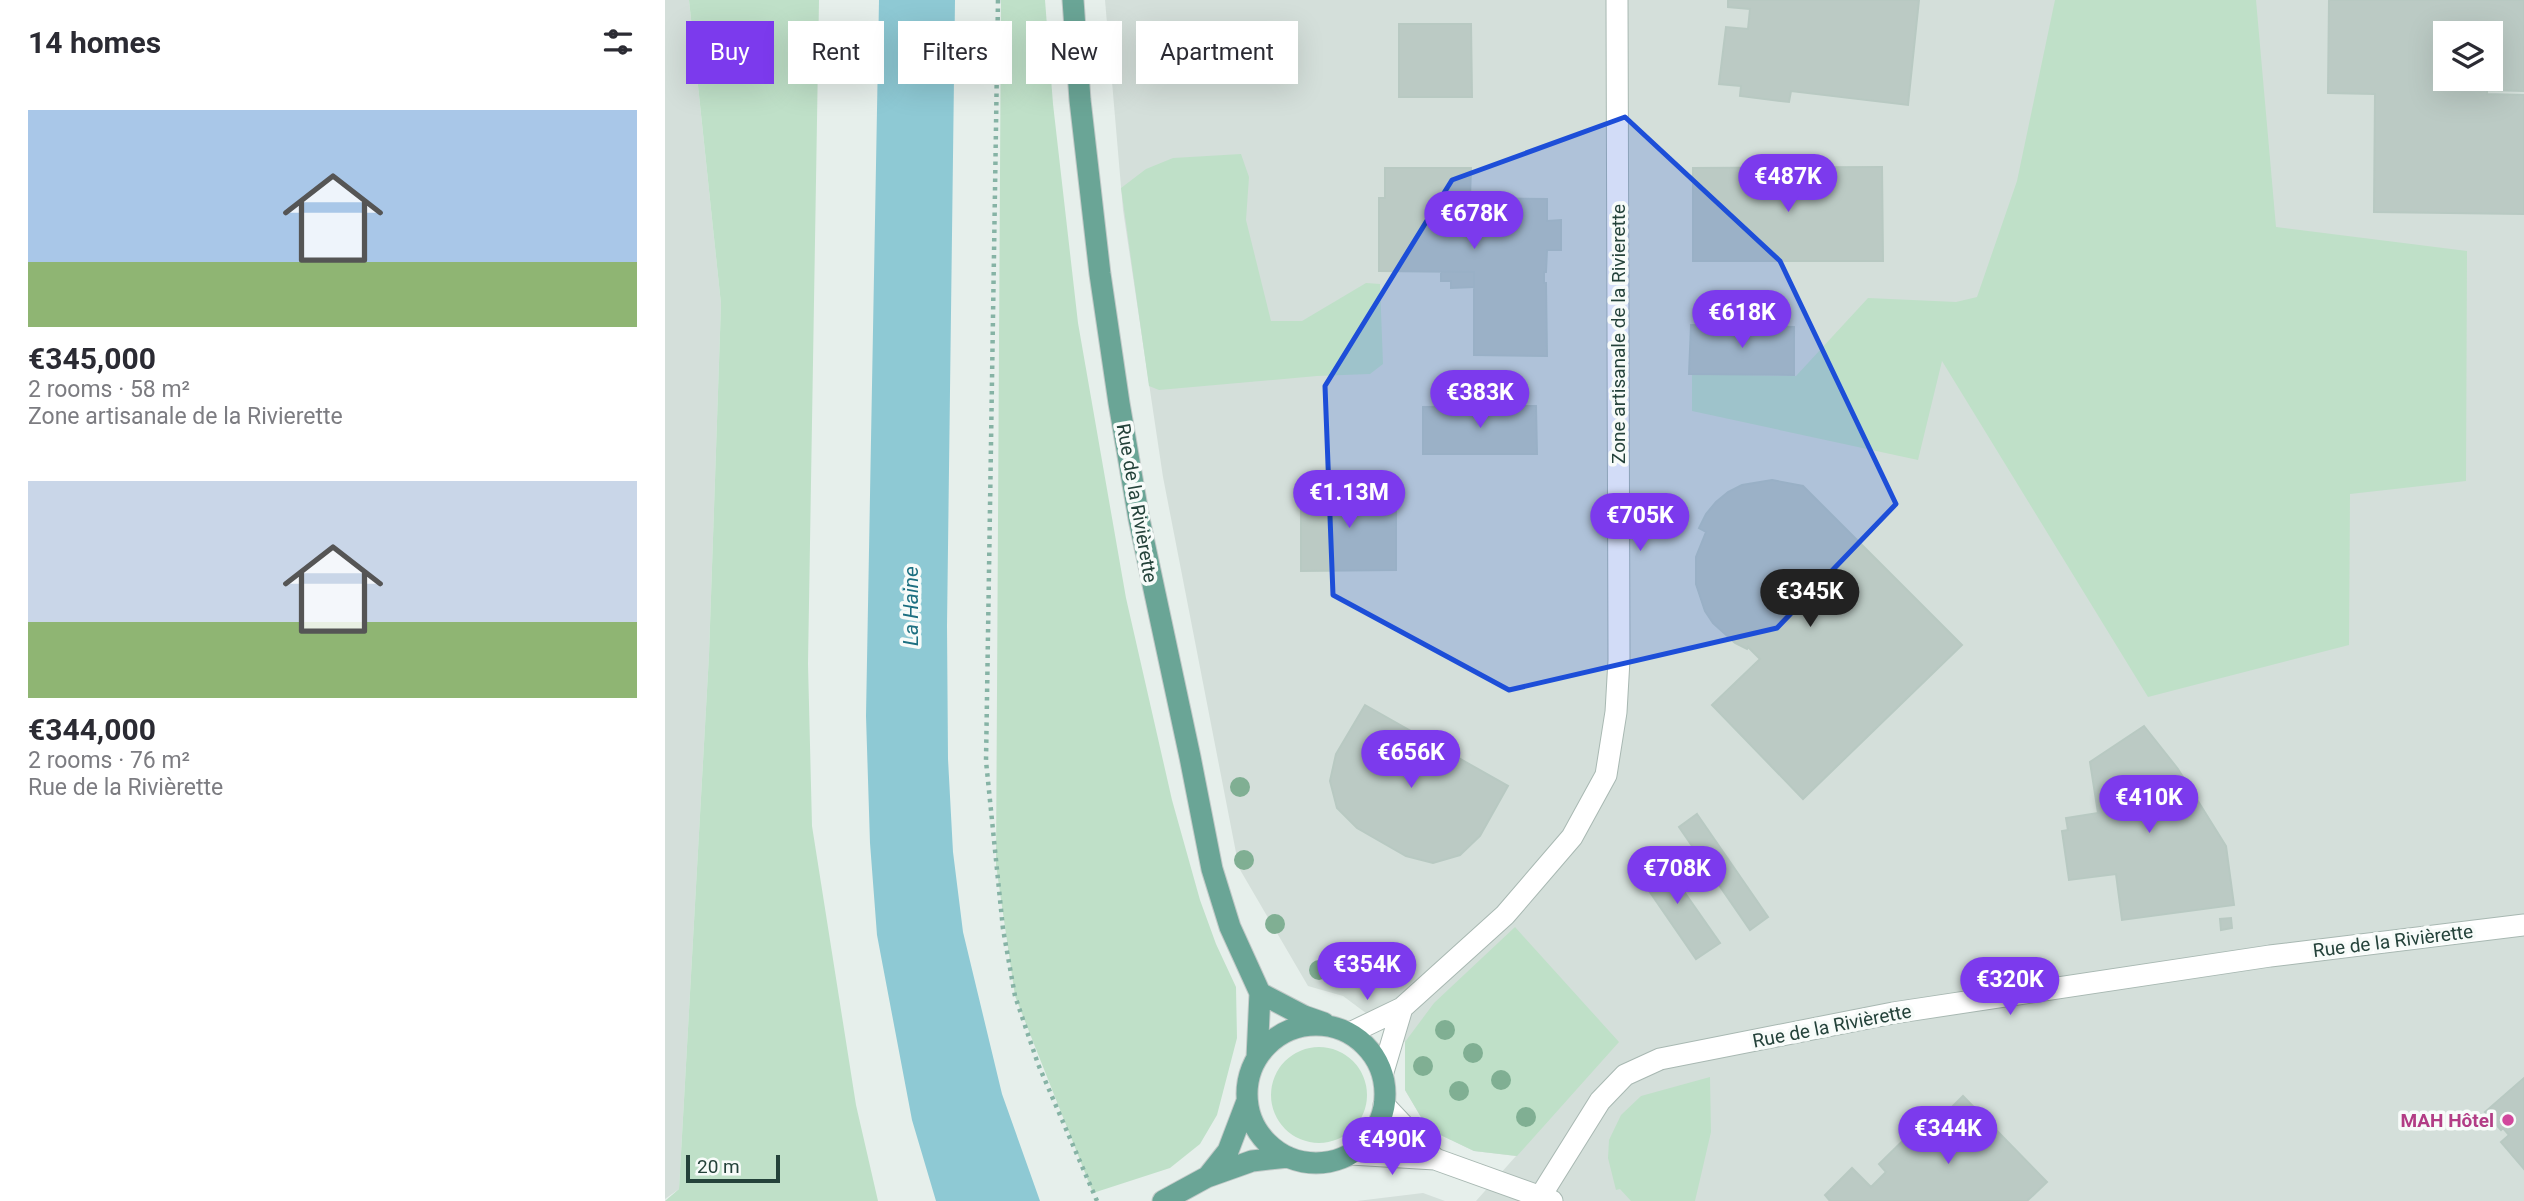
<!DOCTYPE html>
<html lang="en">
<head>
<meta charset="utf-8">
<style>
	:root { --surface:#fff; --page:#f2f2f3; --text:#2b2b33; --muted:#7c7c81; --accent:#7c3aed }
	body { margin:0; font-family:Roboto,sans-serif; background:var(--page); color:var(--text); height:100vh; display:flex; flex-direction:column; font-size:26px; white-space:nowrap }
	* { box-sizing:border-box; margin:0 }
	p { font-size:23px; color:var(--muted) }
	.icon { flex:none; width:38px; height:38px; fill:none; stroke:currentColor; stroke-width:2; stroke-linecap:round; stroke-linejoin:round }
	.map { position:relative; flex:1; overflow:hidden }
	.sheet { display:flex; flex-direction:column; background:var(--surface); width:665px }
	.sheet>* { flex:none }
	.banner { position:absolute; left:21px; top:21px; width:665px; height:63px; display:flex; gap:14px }
	.fabs { position:absolute; left:1768px; top:21px; display:grid; gap:14px }
	.fabs a { display:grid; place-items:center; width:70px; height:70px; border-radius:0px; background:var(--surface); box-shadow:0 7px 28px #0002; font-size:35px }
	.scale { position:absolute; left:21px; bottom:18px; width:94px; box-sizing:border-box; padding-left:7px; border:4px solid #24423a; border-top:0; font-size:19px; line-height:24px; white-space:nowrap; color:#24423a; -webkit-text-stroke:5px #f7fbf9; paint-order:stroke }
	.price { position:absolute; translate:-50% -60px; padding:0 16px; border-radius:24px; background:var(--accent); color:#fff; font-size:23px; line-height:46px; filter:drop-shadow(0 2px 4px #0008) }
	.price::after { content:''; position:absolute; left:50%; top:42px; width:21px; height:16px; margin-left:-10px; background:inherit; clip-path:polygon(0 0,100% 0,50% 100%) }
	.price.on { background:#222; color:#fff }
	ul { padding:0; list-style:none }
	li { display:grid; align-content:center; gap:14px; height:371px; padding:0 28px }
	li span { display:grid; place-items:center; height:217px; border-radius:0px; color:#555 }
	li>.icon { margin-inline-start:auto }
	span .icon { width:126px; height:126px; fill:#fffc; stroke-width:1 }
	li b { font-size:30px }
	h2 { display:flex; justify-content:space-between; align-items:center; height:84px; padding:0 28px; font-size:30px }
	.chip { padding:0 24px; border-radius:0px; background:var(--surface); box-shadow:0 7px 28px #0002; font-size:24px; line-height:63px }
	.chip.on { background:var(--accent); color:#fff }
	main { display:flex; flex:1; min-height:0 }
	.map>svg:first-child { display:block }
	.built { fill:#d4dfda; fill-rule:evenodd }
	.green { fill:#bfe0c8 }
	.water { fill:#8ec9d4 }
	.building { fill:#bbcac4; stroke:#b8c9c2; stroke-width:2; fill-rule:evenodd }
	.lines { fill:none; stroke-linecap:round; stroke-linejoin:round }
	.minor-casing { stroke:#a8b8b2; stroke-width:23 }
	.tertiary-casing { stroke:#a8b8b2; stroke-width:23 }
	.primary-casing { stroke:#c2cac8; stroke-width:23 }
	.path { stroke:#86b3a5; stroke-width:4.5; stroke-dasharray:3.5 5; stroke-linecap:butt }
	.minor { stroke:#fff; stroke-width:21 }
	.tertiary { stroke:#fff; stroke-width:21 }
	.primary { stroke:#6aa596; stroke-width:21 }
	.tree { fill:#80af93 }
	.marked { fill:#1d4ed8; fill-opacity:0.2; stroke:#1d4ed8; stroke-width:5; stroke-linejoin:round }
	.hotel-dot { fill:#d1479c; stroke:#f7fbf9; stroke-width:2.5 }
	.labels { text-anchor:middle; dominant-baseline:central; stroke-width:7; stroke-linejoin:round; paint-order:stroke }
	.street-label { font-size:19px; fill:#24423a; stroke:#f7fbf9 }
	.hotel-label { font-size:19px; font-weight:bold; fill:#b23c85; stroke:#f7fbf9; text-anchor:end }
	.water-label { font-size:21px; font-style:italic; fill:#1c6f80; stroke:#f7fbf9 }
</style>
</head>
<body>
<main>
<section class="sheet">
<h2>14 homes<svg class="icon" aria-label="filters" viewBox="0 0 24 24"><path d="M4 7h16M4 17h16"/><circle cx="9" cy="7" r="2"/><circle cx="15" cy="17" r="2"/></svg></h2>
<ul>
<li><span style="background:linear-gradient(#a9c7e8 70%,#8fb573 0)"><svg class="icon" aria-label="home" viewBox="0 0 24 24"><path d="M3 11l9-7 9 7M6 9v11h12V9"/></svg></span><div><b>€345,000</b><p>2 rooms · 58 m²</p><p>Zone artisanale de la Rivierette</p></div></li>
<li><span style="background:linear-gradient(#c9d6e8 65%,#8fb573 0)"><svg class="icon" aria-label="home" viewBox="0 0 24 24"><path d="M3 11l9-7 9 7M6 9v11h12V9"/></svg></span><div><b>€344,000</b><p>2 rooms · 76 m²</p><p>Rue de la Rivièrette</p></div></li>
</ul>
</section>
<div class="map">
<svg width="1859" height="1201" viewBox="0 0 1859 1201">
	<rect width="100%" height="100%" fill="#e6efeb"/>
	<!-- built -->
	<path class="built" d="M0 0H24L56 304 44 655 14 1189 0 1199Z
		M440 0H1859V1201H811L851 1156 809 1151 763 1129 740 1090V1042L678 996 643 986 574 868 498 477 458 210ZM1780 33H1825V79H1780Z
		M758 1193 780 1201H692Z"/>
	<!-- green -->
	<path class="green" d="M24 0H154L143 664 147 826 191 1105 213 1201H0L14 1189 44 655 56 304Z
		M336 0H380L388 104 413 323 461 598 507 800 535 900 551 944 571 987 572 1038 552 1115 535 1144 505 1168 428 1193 350 996 331 865Z
		M1390 0H1591L1611 227 1802 251 1801 481 1685 494 1684 645 1483 697 1277 361 1253 460 1027 411V374L1131 376 1203 298 1291 302 1312 297 1352 181Z
		M576 154 584 177 581 220 606 321H637L701 283 715 284 718 364 705 374 652 376 494 390 484 386 456 188 481 169 508 158Z
		M850 927 954 1042 852 1156 809 1151 763 1129 740 1090V1042L769 1003Z
		M606 1095a48 48 0 1 1 96 0a48 48 0 1 1-96 0Z
		M1045 1077 1046 1132 1030 1201H966L955 1189 951 1190 943 1158 944 1140 956 1115 976 1096Z"/>
	<!-- water -->
	<path class="water" d="M214 0H290L282 626 283 759 288 852 298 932 337 1094 375 1201H271L247 1120 212 935 205 843 201 716Z"/>
	<!-- building -->
	<path class="building" d="M1063 0H1254L1243 105 1126 91 1124 102 1075 96 1076 86 1054 84 1061 27 1083 29 1085 9 1063 7Z
		M1664 0H1859V91L1822 90V94L1859 95V214L1709 212 1710 94 1663 93ZM1780 33H1825V79H1780Z
		M734 24H806L807 97H734Z
		M1217 167 1218 261H1028V168Z
		M720 168H806L805 198 882 199V221L896 220V250H882L881 272H879V283H881L882 356 809 355V272L714 271V198H720Z
		M776 272H809V287L786 288V281H776Z
		M1026 325 1129 327V375L1024 374Z
		M871 406 872 454H758V407Z
		M1107 480 1138 486 1297 645 1138 799 1047 705 1095 659 1083 647 1082 649 1070 643 1048 623 1040 611 1031 584V557L1041 532 1034 528 1041 514 1051 502 1063 492 1077 485Z
		M731 490V570L636 571V491Z
		M700 705 843 786 815 836 795 855 768 863 741 856 692 828 672 808 665 781 671 754Z
		M1479 726 1513 769 1561 846 1569 905 1457 920 1451 874 1404 880 1397 831 1403 830 1401 818 1433 813 1425 762Z
		M1032 814 1103 917 1085 930 1014 827Z
		M992 853 1055 943 1031 959 969 869Z
		M1566 918 1567 928 1556 930 1555 919Z
		M1859 1078V1169L1836 1142 1844 1135 1838 1128 1836 1130 1820 1112Z
		M1298 1096 1382 1182 1362 1201H1165L1160 1195 1187 1168 1206 1187 1221 1172 1214 1164 1261 1118 1268 1126Z"/>
	<g class="lines">
		<!-- minor casing -->
		<g class="minor-casing">
			<path id="minor" d="M875 1197 935 1101 960 1075 995 1059 1228 1013 1605 956 1859 925"/>
		</g>
		<!-- tertiary casing -->
		<g class="tertiary-casing">
			<path id="tertiary" d="M685 1033 737 1008 840 915 907 837 941 775 951 712 954 660 952 0
				M718 1072 737 1008
				M719 1105 770 1159
				M686 1154 770 1159 887 1201"/>
		</g>
		<!-- primary casing -->
		<g class="primary-casing">
			<path id="primary" d="M408 0 415 100 435 274 454 403 474 519 525 757 547 869 565 927 595 993 592 1058
				M595 993 639 1016 659 1023
				M582 1094a69 69 0 1 1 138 0a69 69 0 1 1-138 0Z
				M544 1175 563 1151 582 1101
				M498 1201 542 1177 587 1161 623 1157"/>
		</g>
		<!-- path -->
		<path class="path" d="M333 0 321 761 338 929 350 996 373 1064 432 1201"/>
		<!-- minor -->
		<use href="#minor" class="minor"/>
		<!-- tertiary -->
		<use href="#tertiary" class="tertiary"/>
		<!-- primary -->
		<use href="#primary" class="primary"/>
	</g>
	<!-- trees -->
	<g class="tree">
		<circle cx="575" cy="787" r="10"/>
		<circle cx="579" cy="860" r="10"/>
		<circle cx="610" cy="924" r="10"/>
		<circle cx="707" cy="966" r="10"/>
		<circle cx="654" cy="970" r="10"/>
		<circle cx="780" cy="1030" r="10"/>
		<circle cx="808" cy="1053" r="10"/>
		<circle cx="758" cy="1066" r="10"/>
		<circle cx="836" cy="1080" r="10"/>
		<circle cx="794" cy="1091" r="10"/>
		<circle cx="861" cy="1117" r="10"/>
	</g>
	<!-- marked area -->
	<path class="marked" d="M960 117 1115 261 1231 504 1112 628 844 690 668 595 660 386 787 180Z"/>
	<!-- markers -->
	<circle class="hotel-dot" cx="1843" cy="1120" r="7"/>
	<g class="labels">
		<!-- street labels -->
		<g class="street-label">
			<text transform="translate(953 334) rotate(-90)">Zone artisanale de la Rivierette</text>
			<text transform="translate(472 503) rotate(80)">Rue de la Rivièrette</text>
			<text transform="translate(1728 941) rotate(-7)">Rue de la Rivièrette</text>
			<text transform="translate(1167 1026) rotate(-11)">Rue de la Rivièrette</text>
		</g>
		<!-- hotel labels -->
		<g class="hotel-label">
			<text x="1829" y="1120">MAH Hôtel</text>
		</g>
		<!-- water labels -->
		<g class="water-label">
			<text transform="translate(246 606) rotate(-90)">La Haine</text>
		</g>
	</g>
</svg>
<div class="fabs">
<a><svg class="icon" aria-label="layers" viewBox="0 0 24 24"><path d="M12 4l9 5-9 5-9-5zM3 14l9 5 9-5"/></svg></a>
</div>
<div class="scale">20 m</div>
<b class="price" style="left:1123px;top:214px">€487K</b>
<b class="price" style="left:809px;top:251px">€678K</b>
<b class="price" style="left:1077px;top:350px">€618K</b>
<b class="price" style="left:815px;top:430px">€383K</b>
<b class="price" style="left:684px;top:530px">€1.13M</b>
<b class="price" style="left:975px;top:553px">€705K</b>
<b class="price on" style="left:1145px;top:629px">€345K</b>
<b class="price" style="left:746px;top:790px">€656K</b>
<b class="price" style="left:1484px;top:835px">€410K</b>
<b class="price" style="left:1012px;top:906px">€708K</b>
<b class="price" style="left:702px;top:1002px">€354K</b>
<b class="price" style="left:1345px;top:1017px">€320K</b>
<b class="price" style="left:1283px;top:1166px">€344K</b>
<b class="price" style="left:727px;top:1177px">€490K</b>
<div class="banner">
<a class="chip on">Buy</a>
<a class="chip">Rent</a>
<a class="chip">Filters</a>
<a class="chip">New</a>
<a class="chip">Apartment</a>
</div>
</div>
</main>
</body>
</html>
